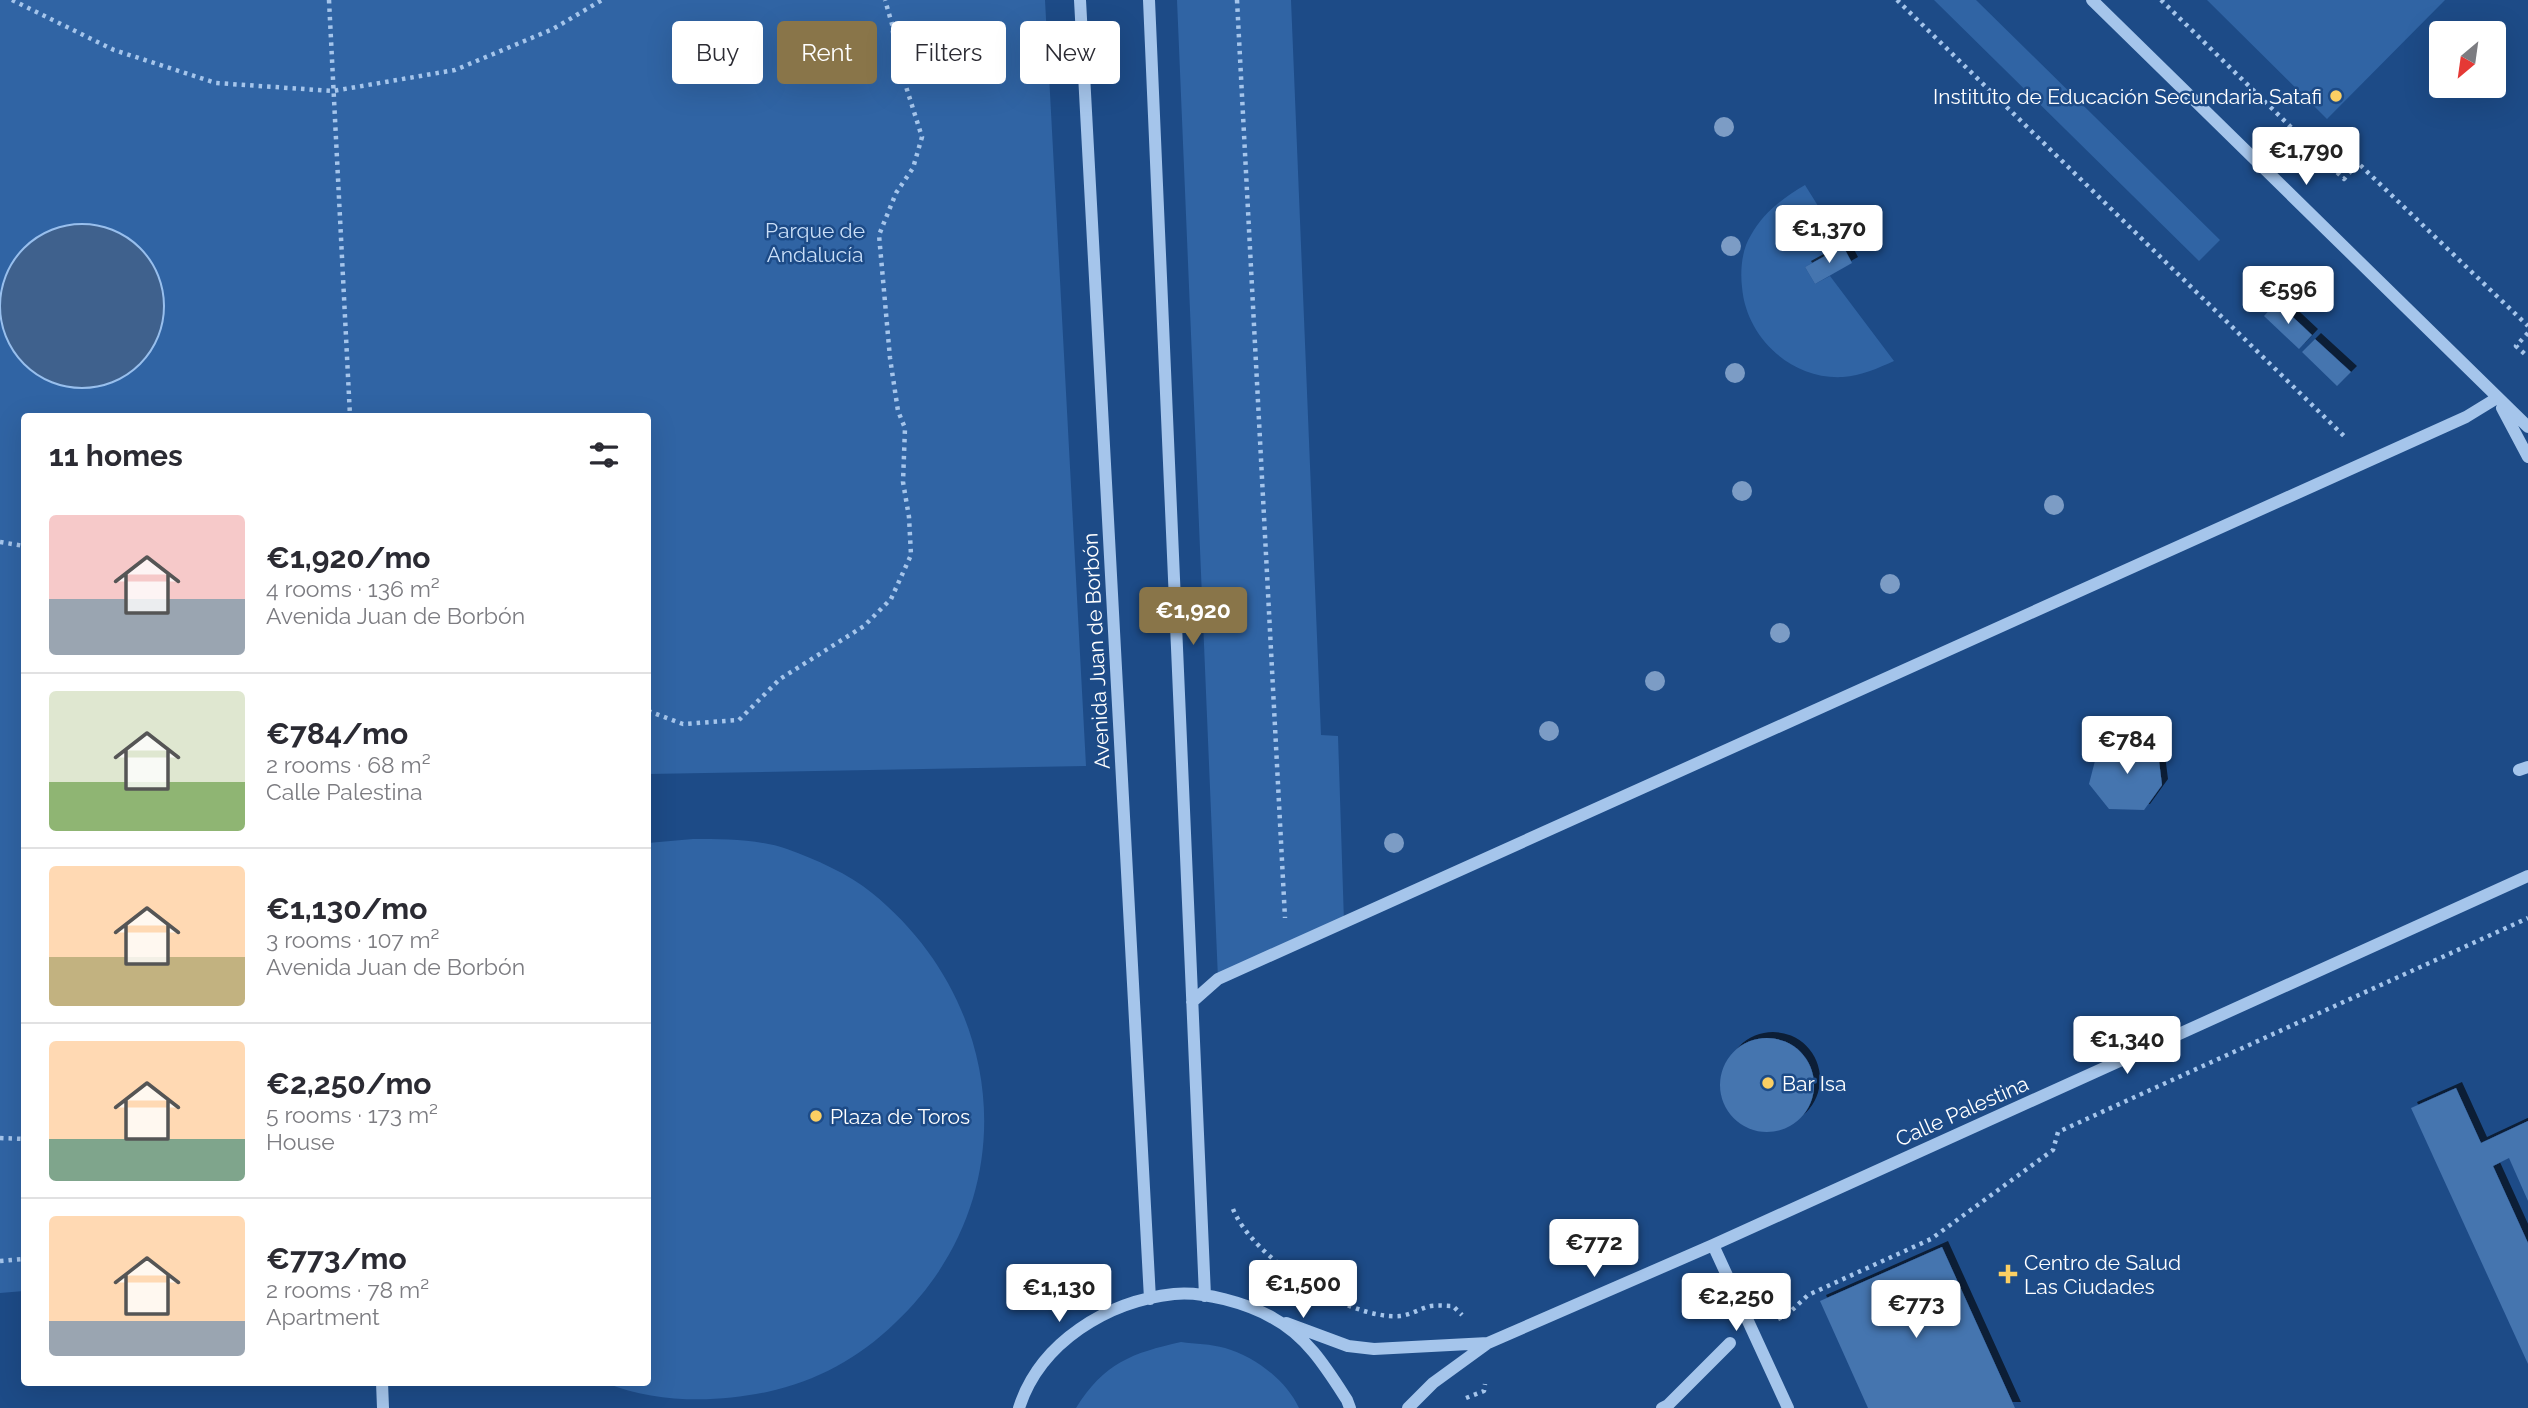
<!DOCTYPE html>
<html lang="en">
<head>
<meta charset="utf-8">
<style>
	:root { --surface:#fff; --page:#f2f2f3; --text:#2b2b33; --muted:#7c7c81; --line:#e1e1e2; --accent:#897549 }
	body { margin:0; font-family:Raleway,sans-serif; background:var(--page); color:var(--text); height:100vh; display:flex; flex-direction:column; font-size:26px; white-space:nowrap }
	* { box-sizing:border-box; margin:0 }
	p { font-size:23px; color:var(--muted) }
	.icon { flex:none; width:38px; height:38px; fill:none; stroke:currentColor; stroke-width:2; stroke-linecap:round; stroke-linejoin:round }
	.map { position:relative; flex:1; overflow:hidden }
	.sheet { position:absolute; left:21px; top:413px; width:630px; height:973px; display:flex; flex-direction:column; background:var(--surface); border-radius:7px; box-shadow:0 7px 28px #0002 }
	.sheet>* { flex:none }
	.banner { position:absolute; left:672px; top:21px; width:665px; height:63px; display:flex; gap:14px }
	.needle { width:46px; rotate:209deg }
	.fabs { position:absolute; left:2429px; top:21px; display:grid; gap:14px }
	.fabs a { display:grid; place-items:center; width:77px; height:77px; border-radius:7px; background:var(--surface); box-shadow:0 7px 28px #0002; font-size:35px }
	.price { position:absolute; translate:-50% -60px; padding:0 16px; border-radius:7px; background:#fff; color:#222; font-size:23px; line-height:46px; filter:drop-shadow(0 2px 4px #0008) }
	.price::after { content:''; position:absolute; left:50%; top:42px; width:21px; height:16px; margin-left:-10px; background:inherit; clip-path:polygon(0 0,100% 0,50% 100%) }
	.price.selected { background:var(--accent); color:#fff }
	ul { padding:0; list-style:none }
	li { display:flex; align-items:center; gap:21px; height:175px; padding:0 28px }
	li+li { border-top:2px solid var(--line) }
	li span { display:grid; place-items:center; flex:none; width:196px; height:140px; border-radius:7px; color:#555 }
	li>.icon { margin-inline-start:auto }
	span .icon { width:84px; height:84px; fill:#fffc; stroke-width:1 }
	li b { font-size:30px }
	h2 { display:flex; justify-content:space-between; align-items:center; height:84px; padding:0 28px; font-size:30px }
	.chip { padding:0 24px; border-radius:7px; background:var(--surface); box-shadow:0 7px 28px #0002; font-size:24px; line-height:63px }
	.chip.selected { background:var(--accent); color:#fff }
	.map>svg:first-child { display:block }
	.green { fill:#3064a4 }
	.water { fill:#3f618d; stroke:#98bfed; stroke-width:2 }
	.building { fill:#4574af; filter:url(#shadow) }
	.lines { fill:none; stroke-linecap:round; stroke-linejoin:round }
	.path { stroke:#a5c5eb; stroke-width:4.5; stroke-dasharray:3.5 5; stroke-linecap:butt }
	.minor { stroke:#a5c5eb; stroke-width:12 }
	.tree { fill:#7c9cc5 }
	.poi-dot { fill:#fbcf63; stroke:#1d4b87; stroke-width:2.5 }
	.labels { text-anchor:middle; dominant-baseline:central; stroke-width:5; stroke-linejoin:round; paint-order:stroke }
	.poi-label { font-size:21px; fill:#fff; stroke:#1d4b87; text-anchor:start }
	.park-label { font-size:21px; fill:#cadff8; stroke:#1d4b87 }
	.street-label { font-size:21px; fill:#fff; stroke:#1d4b87 }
</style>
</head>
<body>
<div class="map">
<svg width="2528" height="1408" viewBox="0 0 2528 1408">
	<defs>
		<filter id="shadow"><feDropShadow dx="6" dy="-6" stdDeviation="0" flood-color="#0009"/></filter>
	</defs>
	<rect width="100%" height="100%" fill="#1d4b87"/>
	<!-- green -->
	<path class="green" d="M0 0H1045L1086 766 648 774V416H24V1291L0 1293Z
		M1177 0H1291L1321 735 1338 736 1344 922 1218 979Z
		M1934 0H1976L2220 240 2199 261Z
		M2207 0H2445L2327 119Z
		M1805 185 1843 246 1805 267 1815 284 1830 276 1894 361C1878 368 1861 376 1843 377 1791 380 1746 337 1742 287 1740 270 1742 249 1751 235 1764 212 1783 198 1805 185Z
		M693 839C724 839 758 839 787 849 815 859 849 874 872 893 1008 1003 1026 1200 895 1323 859 1358 817 1381 767 1392 715 1403 656 1403 606 1383L648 1382V843Z
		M1181 1342C1195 1344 1211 1344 1225 1348 1254 1356 1286 1380 1299 1408H1076C1104 1363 1132 1353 1181 1342Z"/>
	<!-- water -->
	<path class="water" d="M0 306a82 82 0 1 1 164 0a82 82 0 1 1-164 0Z"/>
	<!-- building -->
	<path class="building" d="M1843 246 1852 263 1815 284 1805 267Z
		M2277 302 2312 335 2299 349 2264 316Z
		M2315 339 2351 372 2337 386 2302 352Z
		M2127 738 2158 753 2162 785 2144 810 2109 809 2089 784 2097 753Z
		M1720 1085a47 47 0 1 1 94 0a47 47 0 1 1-94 0Z
		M2456 1088 2481 1143 2528 1121V1201L2509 1158 2493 1166 2528 1243V1364L2411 1108Z
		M1942 1247 2015 1408H1868L1820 1301Z"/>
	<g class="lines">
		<!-- path -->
		<path class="path" d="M12 0 114 50 216 83 333 91 455 70 553 29 602 0
			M329 0 350 416
			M1237 0 1285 918
			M1897 0 2346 438
			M2161 0 2344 179 2358 163 2528 326
			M2528 333 2516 346 2528 357
			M0 542 24 546
			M648 711 683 724 739 720 780 679 864 626 891 599 911 555 909 517 903 482 905 428 898 411 890 358 879 235 896 193 913 168 922 137 896 55 892 24 885 0
			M0 1138 24 1139
			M1233 1209C1252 1257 1347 1320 1400 1316 1411 1315 1421 1308 1431 1306 1439 1305 1446 1306 1453 1306L1462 1315
			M0 1261 24 1259
			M1778 1319 1788 1314 1808 1295 1931 1239 2053 1150 2058 1132 2528 918
			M1466 1398 1484 1391 1485 1384"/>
		<!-- minor -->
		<path class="minor" d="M1080 0 1150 1299
			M1149 0 1205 1296
			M2092 0 2528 427
			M2502 408 2528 457
			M2519 770 2528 767
			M1192 1002 1218 979 2466 417 2497 398
			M1713 1245 1788 1408
			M1286 1323 1348 1346 1374 1349 1488 1343
			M382 1382 383 1408
			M1019 1408C1040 1342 1108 1301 1174 1294 1203 1291 1247 1303 1273 1318 1307 1336 1327 1369 1347 1400L1350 1408
			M1408 1408 1433 1383 1488 1343 1713 1245 2528 876
			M1662 1408 1668 1405 1730 1343"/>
	</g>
	<!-- trees -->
	<g class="tree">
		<circle cx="1724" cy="127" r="10"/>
		<circle cx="1731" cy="246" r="10"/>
		<circle cx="1735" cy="373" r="10"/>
		<circle cx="1742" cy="491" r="10"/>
		<circle cx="2054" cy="505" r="10"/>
		<circle cx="1890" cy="584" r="10"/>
		<circle cx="1780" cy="633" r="10"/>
		<circle cx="1655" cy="681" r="10"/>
		<circle cx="1549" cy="731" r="10"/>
		<circle cx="1394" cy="843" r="10"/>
	</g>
	<!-- markers -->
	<g class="poi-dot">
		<circle cx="2336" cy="96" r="7"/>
		<circle cx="1768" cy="1083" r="7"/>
		<circle cx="816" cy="1116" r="7"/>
		<path d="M2004.5 1263.5h7v7h7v7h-7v7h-7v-7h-7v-7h7z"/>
	</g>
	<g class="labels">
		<!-- poi labels -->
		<g class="poi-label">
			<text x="2322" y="96" text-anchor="end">Instituto de Educación Secundaria Satafi</text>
			<text x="1782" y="1083">Bar Isa</text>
			<text x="830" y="1116">Plaza de Toros</text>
			<text x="2024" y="1262">Centro de Salud<tspan x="2024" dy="24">Las Ciudades</tspan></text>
		</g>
		<!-- park labels -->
		<g class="park-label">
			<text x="815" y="230">Parque de<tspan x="815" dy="24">Andalucía</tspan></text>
		</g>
		<!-- street labels -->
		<g class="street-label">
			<text transform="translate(1096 651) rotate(-93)">Avenida Juan de Borbón</text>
			<text transform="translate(1962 1111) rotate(-24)">Calle Palestina</text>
		</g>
	</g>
</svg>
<div class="fabs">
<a><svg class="needle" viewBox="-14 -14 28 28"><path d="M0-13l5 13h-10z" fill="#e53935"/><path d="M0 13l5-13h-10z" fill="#7c7c81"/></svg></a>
</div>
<b class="price" style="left:2306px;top:187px">€1,790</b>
<b class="price" style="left:1829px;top:265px">€1,370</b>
<b class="price" style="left:2288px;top:326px">€596</b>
<b class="price selected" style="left:1193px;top:647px">€1,920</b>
<b class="price" style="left:2127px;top:776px">€784</b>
<b class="price" style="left:2127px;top:1076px">€1,340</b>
<b class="price" style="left:1594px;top:1279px">€772</b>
<b class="price" style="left:1303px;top:1320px">€1,500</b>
<b class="price" style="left:1059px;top:1324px">€1,130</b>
<b class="price" style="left:1736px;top:1333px">€2,250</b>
<b class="price" style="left:1916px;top:1340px">€773</b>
<div class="banner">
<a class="chip">Buy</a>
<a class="chip selected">Rent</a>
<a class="chip">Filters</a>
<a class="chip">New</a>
</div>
<section class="sheet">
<h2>11 homes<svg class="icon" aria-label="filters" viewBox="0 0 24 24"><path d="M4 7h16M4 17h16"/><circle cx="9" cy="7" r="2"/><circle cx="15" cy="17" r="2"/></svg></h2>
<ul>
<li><span style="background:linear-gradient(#f6c9c9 60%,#9aa5b1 0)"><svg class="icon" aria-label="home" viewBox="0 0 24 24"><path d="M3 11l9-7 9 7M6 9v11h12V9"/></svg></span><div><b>€1,920/mo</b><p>4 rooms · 136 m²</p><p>Avenida Juan de Borbón</p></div></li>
<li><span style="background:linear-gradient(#dfe7d0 65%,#8fb573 0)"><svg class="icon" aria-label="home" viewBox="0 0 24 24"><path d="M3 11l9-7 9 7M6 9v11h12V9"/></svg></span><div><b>€784/mo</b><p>2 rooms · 68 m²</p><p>Calle Palestina</p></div></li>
<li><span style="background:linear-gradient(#ffd9b3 65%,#c2b280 0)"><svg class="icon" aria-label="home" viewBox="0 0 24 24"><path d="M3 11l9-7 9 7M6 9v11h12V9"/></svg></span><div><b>€1,130/mo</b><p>3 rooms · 107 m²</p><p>Avenida Juan de Borbón</p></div></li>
<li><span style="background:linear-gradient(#ffd9b3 70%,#7fa58c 0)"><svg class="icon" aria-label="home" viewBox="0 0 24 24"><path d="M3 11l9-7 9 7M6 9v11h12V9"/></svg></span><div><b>€2,250/mo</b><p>5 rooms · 173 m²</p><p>House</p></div></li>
<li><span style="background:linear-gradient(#ffd9b3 75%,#9aa5b1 0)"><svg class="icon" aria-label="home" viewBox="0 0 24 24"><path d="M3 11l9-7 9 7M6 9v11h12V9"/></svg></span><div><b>€773/mo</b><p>2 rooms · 78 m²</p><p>Apartment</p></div></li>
</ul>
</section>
</div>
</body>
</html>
